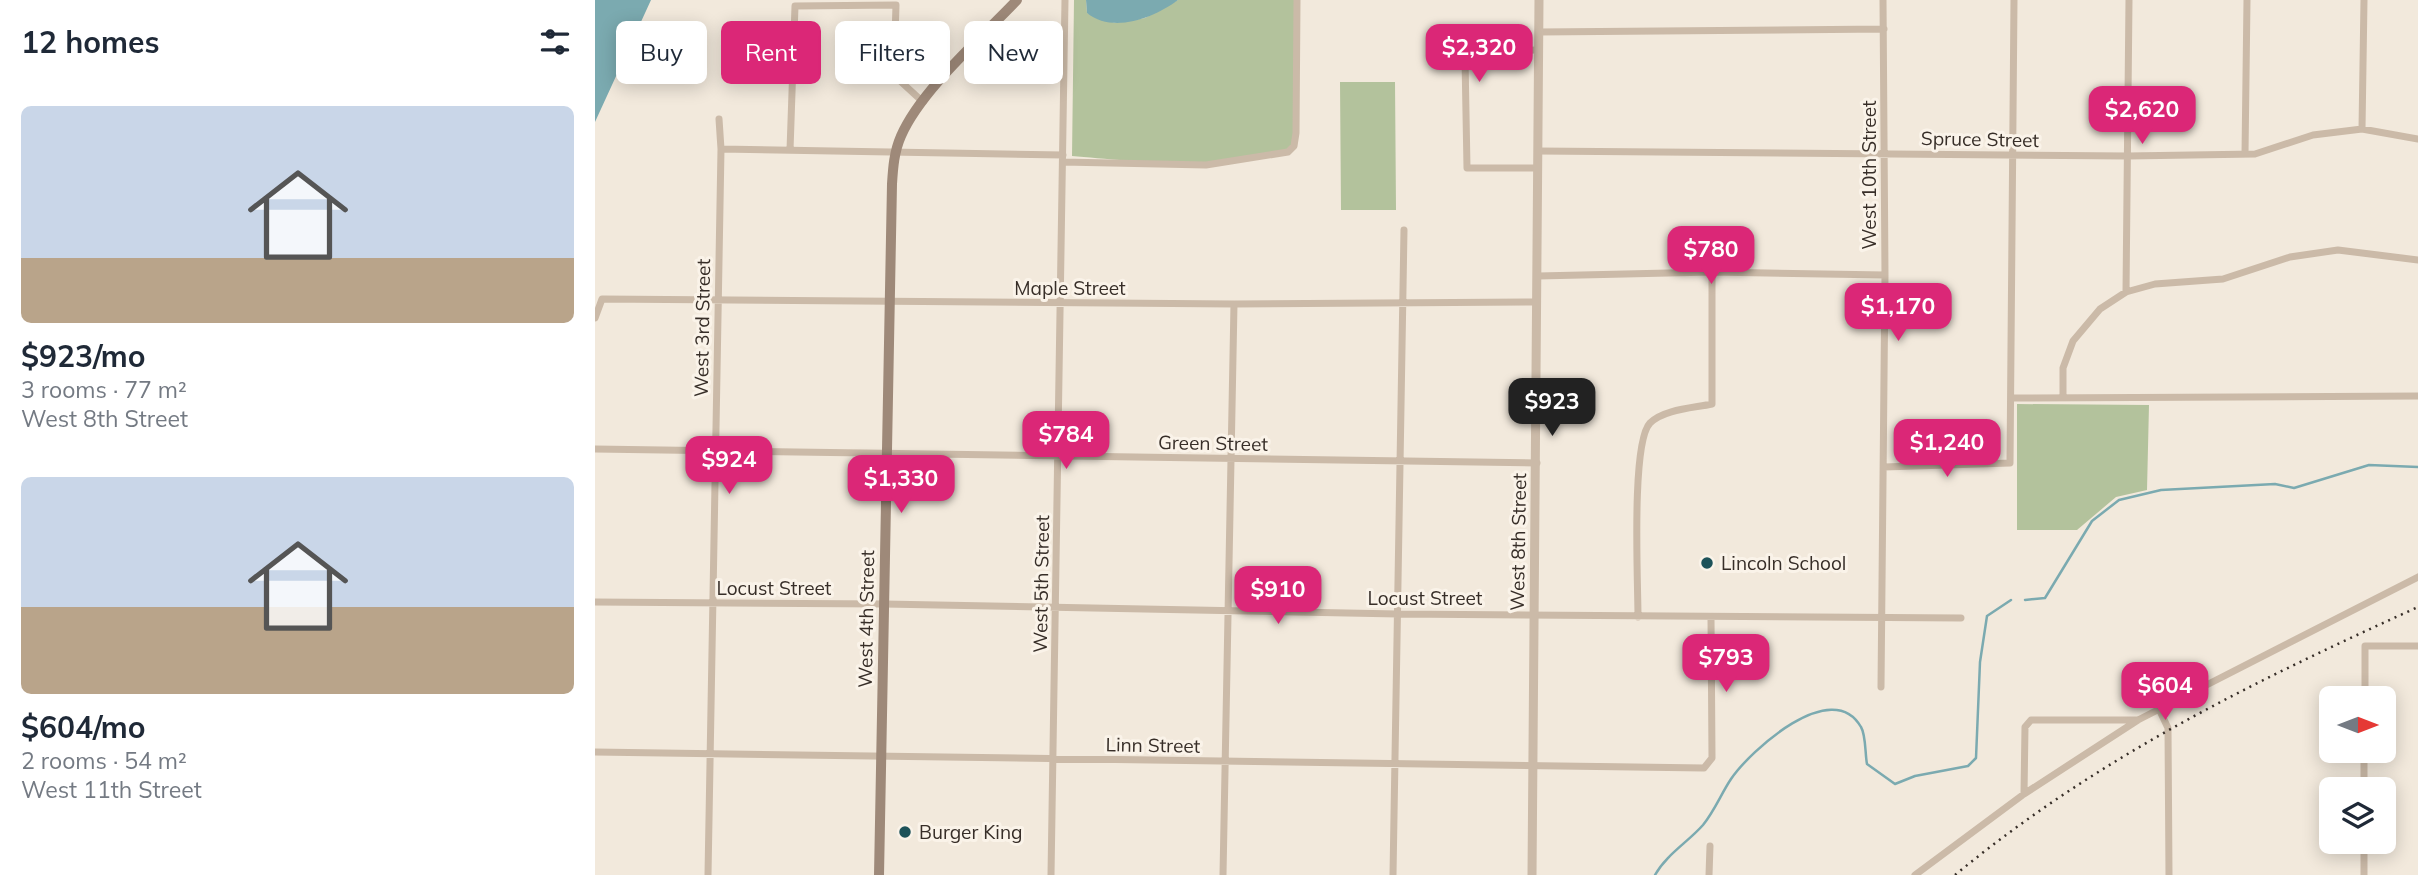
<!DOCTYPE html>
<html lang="en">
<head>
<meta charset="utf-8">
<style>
	:root { --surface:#fff; --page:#f6f6f7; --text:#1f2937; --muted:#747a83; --accent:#db2777 }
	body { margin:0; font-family:Mulish,sans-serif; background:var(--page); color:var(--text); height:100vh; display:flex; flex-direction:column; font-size:26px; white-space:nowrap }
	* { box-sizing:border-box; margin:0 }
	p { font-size:23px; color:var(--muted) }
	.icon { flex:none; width:38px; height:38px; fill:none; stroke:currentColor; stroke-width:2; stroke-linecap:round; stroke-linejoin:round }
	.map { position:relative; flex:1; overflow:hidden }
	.drawer { display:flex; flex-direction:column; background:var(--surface); width:595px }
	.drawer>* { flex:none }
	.guide { position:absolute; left:21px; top:21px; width:665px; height:63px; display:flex; gap:14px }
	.needle { width:46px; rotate:90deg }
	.controls { position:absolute; left:1724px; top:686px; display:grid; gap:14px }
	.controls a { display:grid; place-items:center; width:77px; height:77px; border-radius:10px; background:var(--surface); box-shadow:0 4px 18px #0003; font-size:35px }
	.price { position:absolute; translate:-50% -60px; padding:0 16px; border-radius:14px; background:var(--accent); color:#fff; font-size:23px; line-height:46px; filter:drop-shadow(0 2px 4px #0008) }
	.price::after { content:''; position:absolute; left:50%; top:42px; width:21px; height:16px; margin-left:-10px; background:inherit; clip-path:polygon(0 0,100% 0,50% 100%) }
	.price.on { background:#222; color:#fff }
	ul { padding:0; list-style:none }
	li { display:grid; align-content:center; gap:14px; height:371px; padding:0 21px }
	li span { display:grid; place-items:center; height:217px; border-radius:10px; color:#555 }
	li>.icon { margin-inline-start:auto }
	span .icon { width:126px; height:126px; fill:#fffc; stroke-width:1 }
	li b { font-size:30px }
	h2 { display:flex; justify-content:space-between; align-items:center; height:84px; padding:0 21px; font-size:30px }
	.chip { padding:0 24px; border-radius:10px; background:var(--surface); box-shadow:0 4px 18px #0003; font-size:24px; line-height:63px }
	.chip.on { background:var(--accent); color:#fff }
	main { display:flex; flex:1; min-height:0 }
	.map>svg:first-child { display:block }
	.green { fill:#b3c29c }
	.water { fill:#7baab0 }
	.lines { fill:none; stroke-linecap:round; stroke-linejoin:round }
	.stream { stroke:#7baab0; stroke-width:2.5 }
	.minor { stroke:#cbbaa8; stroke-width:7 }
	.tertiary { stroke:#cbbaa8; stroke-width:9 }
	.secondary { stroke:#9e8979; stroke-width:10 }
	.rail { stroke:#372e28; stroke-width:2.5; stroke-dasharray:2 5; stroke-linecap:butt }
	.poi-dot { fill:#1d5259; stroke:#faf3e9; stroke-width:2.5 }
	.labels { text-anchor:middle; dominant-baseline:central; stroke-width:6; stroke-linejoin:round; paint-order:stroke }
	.street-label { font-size:19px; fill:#372e28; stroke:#faf3e9 }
	.poi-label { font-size:19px; fill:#372e28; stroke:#faf3e9; text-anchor:start }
</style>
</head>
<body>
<main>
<section class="drawer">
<h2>12 homes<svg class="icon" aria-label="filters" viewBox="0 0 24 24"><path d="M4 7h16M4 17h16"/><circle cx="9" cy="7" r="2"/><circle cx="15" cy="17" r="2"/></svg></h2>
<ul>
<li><span style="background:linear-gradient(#c9d6e8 70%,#b9a48a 0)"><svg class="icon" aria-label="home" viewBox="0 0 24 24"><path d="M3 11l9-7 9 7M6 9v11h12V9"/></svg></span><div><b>$923/mo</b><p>3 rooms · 77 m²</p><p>West 8th Street</p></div></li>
<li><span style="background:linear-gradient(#c9d6e8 60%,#b9a48a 0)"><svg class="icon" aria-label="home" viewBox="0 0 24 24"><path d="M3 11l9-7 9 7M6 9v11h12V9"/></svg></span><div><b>$604/mo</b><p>2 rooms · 54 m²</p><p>West 11th Street</p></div></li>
</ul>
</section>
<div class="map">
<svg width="1823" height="875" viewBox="0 0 1823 875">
	<rect width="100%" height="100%" fill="#f2e9dc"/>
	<!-- green -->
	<path class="green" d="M479 0H491L492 13 520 23 550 18 583 0H702L699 146C655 176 531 160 477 156Z
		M745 82H800L801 210H746Z
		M1422 404 1554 405 1552 490 1521 497 1482 530H1422Z"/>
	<!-- water -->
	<path class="water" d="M0 0H56L0 122Z
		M491 0H583C559 18 518 34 492 13Z"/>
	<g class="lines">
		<!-- stream -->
		<path class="stream" d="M1430 600 1450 598 1497 521 1524 500 1566 490 1680 484 1699 488 1774 465 1823 467
			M1060 875C1071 855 1093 842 1108 825 1120 810 1126 794 1136 779 1155 751 1237 676 1266 727 1271 735 1270 754 1272 764L1300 784 1320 776 1373 766 1381 758 1385 662 1392 616 1416 600"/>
		<!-- minor -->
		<path class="minor" d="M944 32 1289 29
			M1767 129 1769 0
			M126 149 468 155
			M195 150 200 6 301 5 299 69 303 79 328 102
			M943 151 1533 156 1660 154 1718 135 1767 129 1823 139
			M1650 154 1652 0
			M468 162 611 165 693 152 699 146 701 133 702 0
			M943 168H872L870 59 871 54 880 51 944 50
			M943 276 1117 272 1290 275
			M1531 292 1534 0
			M0 318 7 299 639 304 942 302
			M1416 398 1823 396
			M1468 398V368L1478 341 1505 309 1531 292 1560 284 1628 279 1695 257 1743 250 1823 260
			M0 449 942 463
			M1289 467 1415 463 1419 0
			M0 602 289 604 803 614 1366 618
			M1043 617C1043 583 1036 443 1055 423 1069 409 1099 408 1117 404V272
			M1286 687 1290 275 1288 0
			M1770 698V646H1823
			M1564 709 1573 728 1574 875
			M0 752 1109 768 1117 758 1116 618
			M1769 789V751
			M1429 794 1430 727 1436 720H1542
			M113 875 126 149 124 119
			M456 875 470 0
			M628 875 639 304
			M798 875 809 230
			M1114 875 1115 846
			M1320 875 1429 794 1543 720 1823 577
			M1769 875V842"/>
		<!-- tertiary -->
		<path class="tertiary" d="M937 875 944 0"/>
		<!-- secondary -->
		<path class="secondary" d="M284 875 297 184C298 168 299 152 306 136 326 90 387 37 422 0"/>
		<!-- rail -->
		<path class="rail" d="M1360 875C1503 757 1656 683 1823 607"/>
	</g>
	<!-- markers -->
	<g class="poi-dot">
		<circle cx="1112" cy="563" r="7"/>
		<circle cx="310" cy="832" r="7"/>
	</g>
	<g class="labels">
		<!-- street labels -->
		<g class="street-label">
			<text transform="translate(1385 139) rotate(1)">Spruce Street</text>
			<text transform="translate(1274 175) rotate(-90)">West 10th Street</text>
			<text x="475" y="288">Maple Street</text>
			<text transform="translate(107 328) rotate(-89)">West 3rd Street</text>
			<text transform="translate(618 443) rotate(1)">Green Street</text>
			<text transform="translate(923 542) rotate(-89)">West 8th Street</text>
			<text transform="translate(446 584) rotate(-89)">West 5th Street</text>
			<text x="179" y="588">Locust Street</text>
			<text x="830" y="598">Locust Street</text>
			<text transform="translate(271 619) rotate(-89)">West 4th Street</text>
			<text transform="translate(558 745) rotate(1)">Linn Street</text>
		</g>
		<!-- poi labels -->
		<g class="poi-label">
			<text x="1126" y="563">Lincoln School</text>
			<text x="324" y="832">Burger King</text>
		</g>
	</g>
</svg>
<div class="controls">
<a><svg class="needle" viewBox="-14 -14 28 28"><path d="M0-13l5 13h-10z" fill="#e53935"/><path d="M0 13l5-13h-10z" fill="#747a83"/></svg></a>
<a><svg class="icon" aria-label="layers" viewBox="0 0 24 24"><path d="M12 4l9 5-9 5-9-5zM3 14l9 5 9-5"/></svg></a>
</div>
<b class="price" style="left:884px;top:84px">$2,320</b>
<b class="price" style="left:1547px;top:146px">$2,620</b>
<b class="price" style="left:1116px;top:286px">$780</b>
<b class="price" style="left:1303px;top:343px">$1,170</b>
<b class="price on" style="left:957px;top:438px">$923</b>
<b class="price" style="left:471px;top:471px">$784</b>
<b class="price" style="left:1352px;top:479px">$1,240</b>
<b class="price" style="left:134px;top:496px">$924</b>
<b class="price" style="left:306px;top:515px">$1,330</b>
<b class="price" style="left:683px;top:626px">$910</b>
<b class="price" style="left:1131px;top:694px">$793</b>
<b class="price" style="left:1570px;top:722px">$604</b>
<div class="guide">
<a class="chip">Buy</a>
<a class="chip on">Rent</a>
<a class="chip">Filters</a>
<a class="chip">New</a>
</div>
</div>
</main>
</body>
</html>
